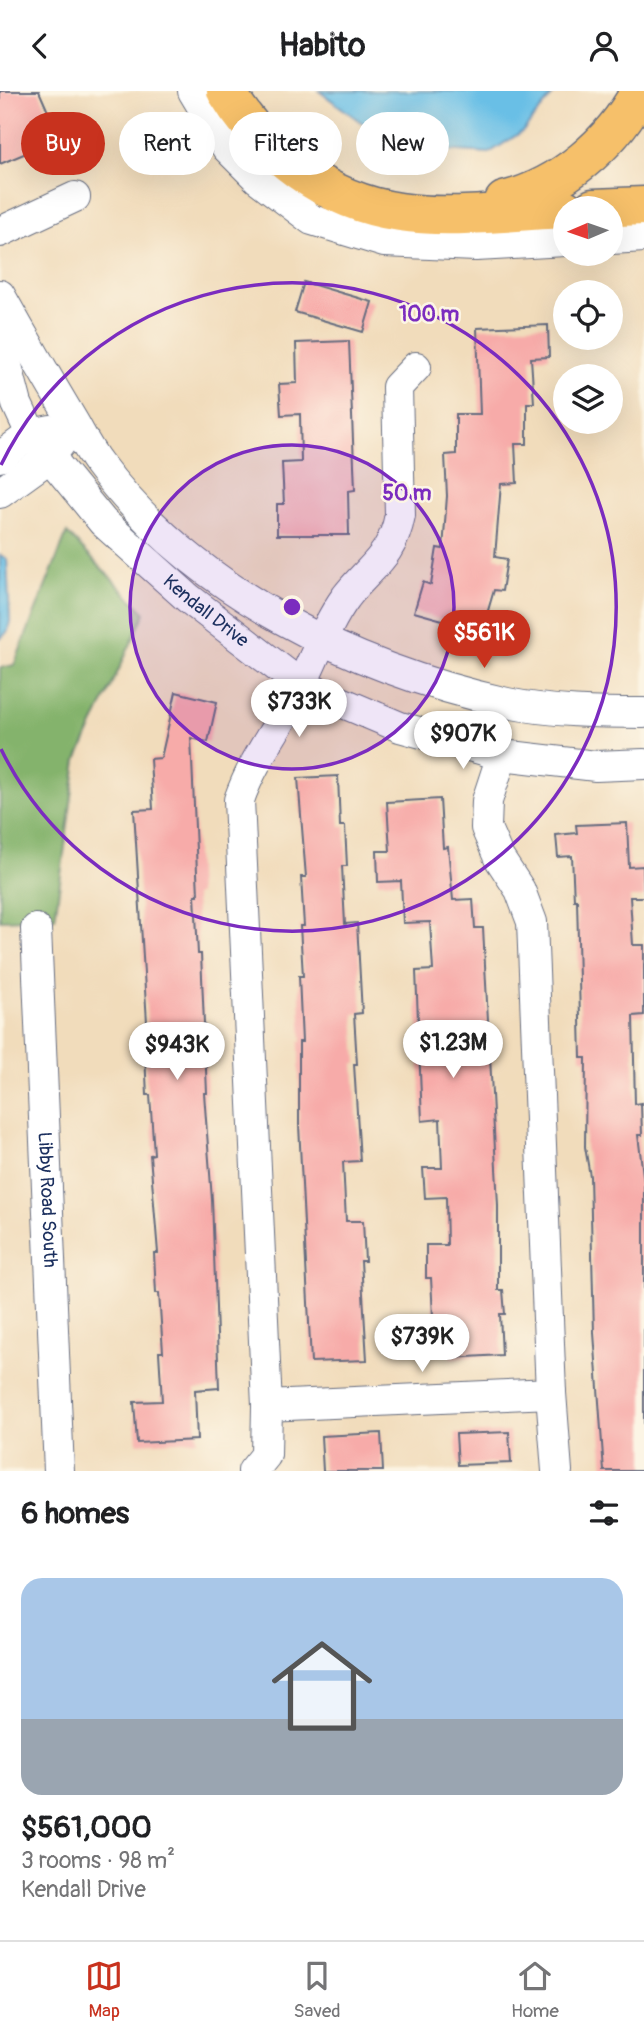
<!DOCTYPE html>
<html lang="en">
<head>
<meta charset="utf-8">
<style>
	:root { --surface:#fff; --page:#f2f2f2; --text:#202124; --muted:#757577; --line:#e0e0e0; --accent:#c8321e }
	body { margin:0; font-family:Pangolin,sans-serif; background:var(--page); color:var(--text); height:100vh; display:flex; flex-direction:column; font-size:26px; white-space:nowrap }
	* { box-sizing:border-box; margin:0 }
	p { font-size:23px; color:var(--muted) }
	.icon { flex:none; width:38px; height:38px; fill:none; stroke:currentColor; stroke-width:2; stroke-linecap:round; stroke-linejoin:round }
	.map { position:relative; height:1380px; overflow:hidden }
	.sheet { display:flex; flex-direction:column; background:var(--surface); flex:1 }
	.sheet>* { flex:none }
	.hud { position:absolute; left:21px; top:21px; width:602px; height:63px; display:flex; gap:14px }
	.needle { width:46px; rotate:268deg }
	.controls { position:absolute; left:553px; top:105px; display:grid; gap:14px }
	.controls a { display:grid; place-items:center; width:70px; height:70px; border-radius:50%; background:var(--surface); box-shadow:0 7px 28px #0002; font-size:35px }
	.price { position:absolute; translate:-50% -60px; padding:0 16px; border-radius:24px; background:#fff; color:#222; font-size:23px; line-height:46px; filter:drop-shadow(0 2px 4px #0008) }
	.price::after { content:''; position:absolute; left:50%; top:42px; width:21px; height:16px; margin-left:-10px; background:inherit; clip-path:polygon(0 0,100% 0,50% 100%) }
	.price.on { background:var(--accent); color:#fff }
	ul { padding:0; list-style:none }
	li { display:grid; align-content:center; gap:14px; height:371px; padding:0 21px }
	li span { display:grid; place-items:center; height:217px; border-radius:21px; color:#555 }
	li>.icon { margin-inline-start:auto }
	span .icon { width:126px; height:126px; fill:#fffc; stroke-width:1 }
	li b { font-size:30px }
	h2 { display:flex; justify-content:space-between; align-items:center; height:84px; padding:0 21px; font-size:30px }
	.pill { padding:0 24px; border-radius:32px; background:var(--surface); box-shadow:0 7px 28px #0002; font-size:24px; line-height:63px }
	.pill.on { background:var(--accent); color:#fff }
	header { display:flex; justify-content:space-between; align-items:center; height:91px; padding:0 21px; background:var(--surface); font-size:32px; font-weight:700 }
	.dock { display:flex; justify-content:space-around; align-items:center; height:98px; border-top:2px solid var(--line); background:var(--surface); font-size:19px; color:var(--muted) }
	.dock a { display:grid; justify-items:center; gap:4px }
	.dock .on { color:var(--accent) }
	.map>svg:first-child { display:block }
	.forest { fill:#84b36c; stroke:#507165; stroke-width:2 }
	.water { fill:#69bfe6; stroke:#4277a2; stroke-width:2 }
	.building { fill:#f7aba9 }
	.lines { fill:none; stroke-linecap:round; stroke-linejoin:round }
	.minor-casing { stroke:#666c7f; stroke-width:32 }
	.highway-casing { stroke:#666c7f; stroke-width:41 }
	.minor { stroke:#fff; stroke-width:30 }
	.highway { stroke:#f6c06b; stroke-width:38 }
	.ring { fill:none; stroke:#7b2cbf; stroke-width:3.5 }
	.labels { text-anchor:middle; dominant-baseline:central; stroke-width:5; stroke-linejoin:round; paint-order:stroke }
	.street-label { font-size:19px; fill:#1b2f5e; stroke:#fcf5e5 }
	.centre { fill:#7b2cbf; stroke:#fcf5e5; stroke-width:3.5 }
	.ring-label { font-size:21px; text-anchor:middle; font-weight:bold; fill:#7b2cbf; stroke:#fcf5e5; stroke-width:5; stroke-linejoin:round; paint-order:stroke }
</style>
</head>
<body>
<header><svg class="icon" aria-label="back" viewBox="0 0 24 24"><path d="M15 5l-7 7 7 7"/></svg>Habito<svg class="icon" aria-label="person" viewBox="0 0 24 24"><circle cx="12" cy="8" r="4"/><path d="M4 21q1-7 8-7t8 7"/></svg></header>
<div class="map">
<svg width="644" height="1380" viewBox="0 0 644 1380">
	<rect width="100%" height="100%" fill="#fcf5e5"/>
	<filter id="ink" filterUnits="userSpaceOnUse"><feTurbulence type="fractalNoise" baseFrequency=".0143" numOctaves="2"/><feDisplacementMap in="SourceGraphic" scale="14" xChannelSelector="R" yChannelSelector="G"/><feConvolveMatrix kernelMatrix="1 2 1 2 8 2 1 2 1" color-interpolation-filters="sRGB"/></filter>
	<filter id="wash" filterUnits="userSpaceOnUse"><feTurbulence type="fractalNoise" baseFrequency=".00686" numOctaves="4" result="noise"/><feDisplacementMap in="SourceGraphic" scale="28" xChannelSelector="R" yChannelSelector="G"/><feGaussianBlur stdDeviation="1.57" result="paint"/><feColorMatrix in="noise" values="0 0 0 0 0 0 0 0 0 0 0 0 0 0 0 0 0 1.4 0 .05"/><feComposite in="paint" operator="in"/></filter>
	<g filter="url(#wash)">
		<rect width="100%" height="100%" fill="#f1dcbb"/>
		<!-- forest -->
		<path class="forest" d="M67 442 145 522 77 669 55 827 0 829V577L14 574Z"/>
		<!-- water -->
		<path class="water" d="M319 0H556L523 40 489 62 395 56Z
			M0 464 7 468 10 530 8 540 0 548Z"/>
		<g id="blocks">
			<!-- building -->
			<path class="building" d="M0 0H39L60 48 0 73Z
				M304 191 372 211 363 241 295 221Z
				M548 234 549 266 531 267 534 312H527V353H515L517 392 501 393 495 466 507 468 502 500 494 499 482 540 414 521 423 491 431 494 437 457 443 458 447 405 445 364 456 363V323H480L477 237Z
				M349 250 355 399 348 400 349 444H277V413H284L282 372 301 371 300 323 281 324 279 293 297 292 296 252Z
				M176 601 217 611 208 651 191 647 198 804H195L198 863H201L207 1002H204L212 1109 219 1297 195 1299 197 1349 137 1352 134 1311 162 1310 159 1261H163L159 1202H156L154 1162H158L150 1064 154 1063 150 1004H147L145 964H149L134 719 153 718 150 668 161 667Z
				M338 685 340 735H345L347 775H342L345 833 357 832 362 922 354 923 357 973H354L360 1070 343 1071 346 1130H363L365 1170H361L367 1269 311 1271 299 1034V951H302L299 885H303L300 835H304L301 786H306L298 687Z
				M440 708 443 757 448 756 453 809 473 808 475 837H483L498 1114V1199H503L505 1223H500L502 1264 450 1267 448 1226H433L431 1187H426V1154H447L446 1106 425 1107 423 1077H442L440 1028 422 1030 416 880 433 879 430 831 403 832 401 790 378 791 377 760H390L387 711Z
				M627 732 629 776 643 775 644 806H630L633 854H644V924L633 925 635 1013 641 1012 642 1044H638L644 1092V1380H604L594 1242 590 1085 585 1056 586 967H581L577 809H574L572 765 558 766 556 744 577 742 576 734Z
				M509 1341 511 1372 458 1374 456 1343Z
				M381 1342 383 1380H323L321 1345Z"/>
		</g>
	</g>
	<g filter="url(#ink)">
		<use href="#blocks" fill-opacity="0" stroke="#666c7f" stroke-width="2"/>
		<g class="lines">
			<!-- minor casing -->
			<g class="minor-casing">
				<g id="minor">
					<path d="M193 0 227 57 257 87 312 129 384 151 476 155 565 150"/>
					<path d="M0 141 75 106"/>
					<path d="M611 148 644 146"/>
					<path d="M0 204C24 247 49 290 74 332 82 346 89 360 99 373 194 501 354 578 507 612 551 621 599 622 644 622"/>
					<path id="s1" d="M0 248 17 313 31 343 103 431 188 507 301 594 400 636 502 664 596 675 644 673"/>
					<path d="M416 276 397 296 400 424C392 467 370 475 346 506 327 532 316 564 302 592 282 632 254 666 239 709L267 1315 551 1302 532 831 520 799 499 767 486 737 487 710 502 664"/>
					<path d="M0 366 31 343 51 339"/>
					<path d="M0 402 50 366 62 350"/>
					<path id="s2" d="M36 838 59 1380"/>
					<path d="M551 1302 557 1380"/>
					<path d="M253 1380 266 1364 267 1315"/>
				</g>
			</g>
			<!-- highway casing -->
			<g class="highway-casing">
				<path id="highway" d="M226 0C263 62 327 111 400 121 451 129 513 120 565 118
					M504 110C561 96 613 52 640 0
					M593 117 644 115"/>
			</g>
			<!-- minor -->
			<use href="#minor" class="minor"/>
			<!-- highway -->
			<use href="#highway" class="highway"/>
		</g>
	</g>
	<!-- distance rings -->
	<circle cx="292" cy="516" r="162" fill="#7b2cbf" fill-opacity=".12"/>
	<g class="ring">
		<circle cx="292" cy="516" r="162"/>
		<path d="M1 374A324 324 0 1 1 1 658"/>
	</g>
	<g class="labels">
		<!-- street labels -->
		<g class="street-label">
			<text stroke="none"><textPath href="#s1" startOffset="350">Kendall Drive</textPath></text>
			<text stroke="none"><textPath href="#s2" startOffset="271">Libby Road South</textPath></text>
		</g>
	</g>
	<circle cx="292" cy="516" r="10" class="centre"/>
	<g class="ring-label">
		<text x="429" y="230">100 m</text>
		<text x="407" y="409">50 m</text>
	</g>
</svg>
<div class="controls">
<a><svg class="needle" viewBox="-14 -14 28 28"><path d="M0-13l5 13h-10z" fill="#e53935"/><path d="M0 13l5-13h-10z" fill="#757577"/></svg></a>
<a><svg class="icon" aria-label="locate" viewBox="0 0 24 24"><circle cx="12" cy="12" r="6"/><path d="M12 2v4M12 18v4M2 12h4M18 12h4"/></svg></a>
<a><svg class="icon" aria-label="layers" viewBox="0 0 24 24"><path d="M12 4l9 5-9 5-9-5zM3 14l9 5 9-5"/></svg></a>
</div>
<b class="price on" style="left:484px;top:579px">$561K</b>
<b class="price" style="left:299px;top:648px">$733K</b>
<b class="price" style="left:463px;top:680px">$907K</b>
<b class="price" style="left:453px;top:989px">$1.23M</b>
<b class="price" style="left:177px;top:991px">$943K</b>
<b class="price" style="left:422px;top:1283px">$739K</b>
<div class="hud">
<a class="pill on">Buy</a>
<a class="pill">Rent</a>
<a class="pill">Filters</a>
<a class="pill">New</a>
</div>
</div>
<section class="sheet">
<h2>6 homes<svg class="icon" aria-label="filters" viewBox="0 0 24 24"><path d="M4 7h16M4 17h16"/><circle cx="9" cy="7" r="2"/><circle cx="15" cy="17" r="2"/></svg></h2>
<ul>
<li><span style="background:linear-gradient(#a9c7e8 65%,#9aa5b1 0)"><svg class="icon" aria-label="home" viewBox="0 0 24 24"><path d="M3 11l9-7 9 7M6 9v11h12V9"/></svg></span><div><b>$561,000</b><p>3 rooms · 98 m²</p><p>Kendall Drive</p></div></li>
</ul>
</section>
<nav class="dock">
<a class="on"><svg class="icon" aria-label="map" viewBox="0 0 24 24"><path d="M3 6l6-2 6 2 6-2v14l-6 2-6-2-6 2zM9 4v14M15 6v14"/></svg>Map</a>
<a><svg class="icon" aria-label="saved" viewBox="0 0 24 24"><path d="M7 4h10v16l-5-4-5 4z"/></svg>Saved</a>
<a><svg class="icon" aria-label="home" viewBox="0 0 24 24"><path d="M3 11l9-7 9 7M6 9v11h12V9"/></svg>Home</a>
</nav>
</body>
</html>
